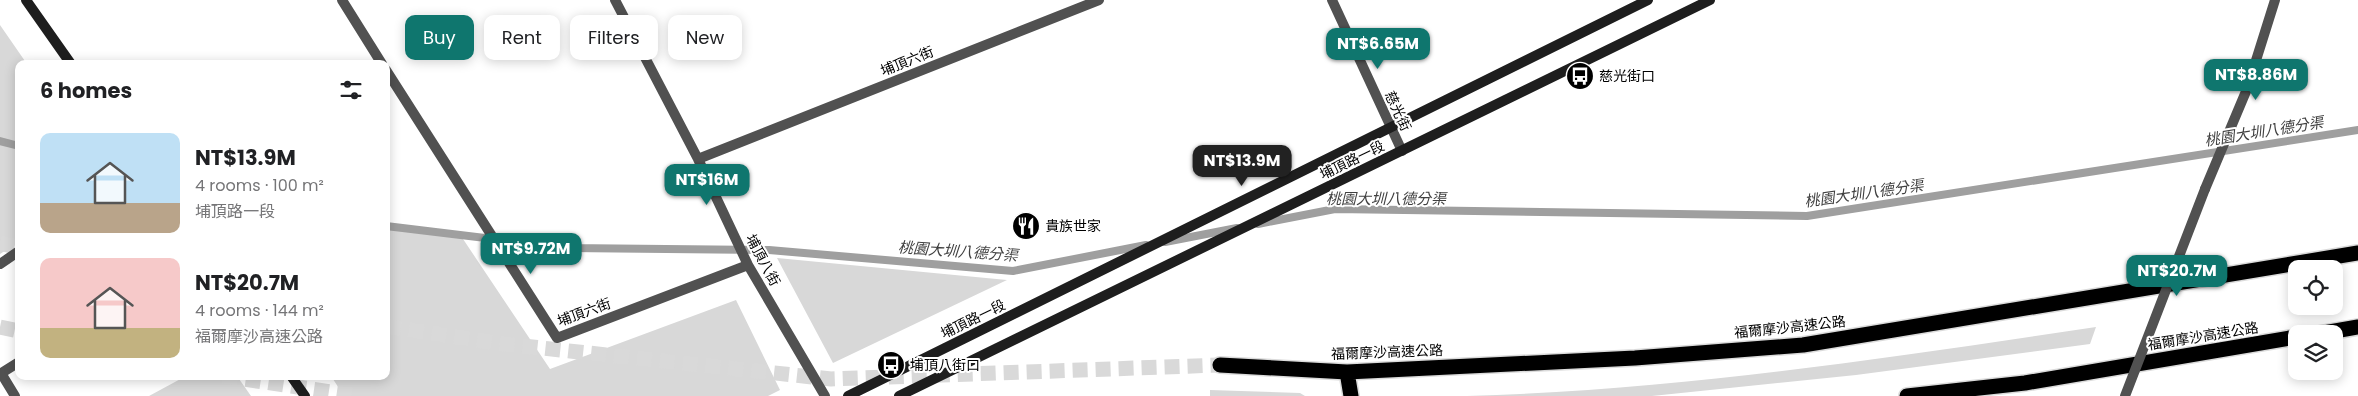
<!DOCTYPE html>
<html lang="en">
<head>
<meta charset="utf-8">
<style>
	:root { --surface:#fff; --page:#f6f6f6; --text:#202124; --muted:#757577; --accent:#0f766e }
	body { margin:0; font-family:Poppins,"Noto Sans TC",sans-serif; background:var(--page); color:var(--text); height:100vh; display:flex; flex-direction:column; font-size:19px; white-space:nowrap }
	* { box-sizing:border-box; margin:0 }
	p { font-size:16px; color:var(--muted) }
	.icon { flex:none; width:28px; height:28px; fill:none; stroke:currentColor; stroke-width:2; stroke-linecap:round; stroke-linejoin:round }
	.map { position:relative; flex:1; overflow:hidden }
	.sheet { position:absolute; left:15px; top:60px; width:375px; height:320px; display:flex; flex-direction:column; background:var(--surface); border-radius:10px; box-shadow:0 2px 12px #0003 }
	.sheet>* { flex:none }
	.hud { position:absolute; left:405px; top:15px; width:475px; height:45px; display:flex; gap:10px }
	.controls { position:absolute; left:2288px; top:260px; display:grid; gap:10px }
	.controls a { display:grid; place-items:center; width:55px; height:55px; border-radius:10px; background:var(--surface); box-shadow:0 2px 12px #0003; font-size:25px }
	.price { position:absolute; translate:-50% -42px; padding:0 11px; border-radius:10px; background:var(--accent); color:#fff; font-size:16px; line-height:32px; filter:drop-shadow(0 1px 2px #0008) }
	.price::after { content:''; position:absolute; left:50%; top:30px; width:15px; height:11px; margin-left:-8px; background:inherit; clip-path:polygon(0 0,100% 0,50% 100%) }
	.price.current { background:#222; color:#fff }
	ul { padding:0; list-style:none }
	li { display:flex; align-items:center; gap:15px; height:125px; padding:0 25px }
	li span { display:grid; place-items:center; flex:none; width:140px; height:100px; border-radius:10px; color:#555 }
	li>.icon { margin-inline-start:auto }
	span .icon { width:60px; height:60px; fill:#fffc; stroke-width:1 }
	li b { font-size:21px }
	h2 { display:flex; justify-content:space-between; align-items:center; height:60px; padding:0 25px; font-size:21px }
	.pill { padding:0 18px; border-radius:10px; background:var(--surface); box-shadow:0 2px 12px #0003; font-size:18px; line-height:45px }
	.pill.current { background:var(--accent); color:#fff }
	.map>svg:first-child { display:block }
	.green { fill:#d8d8d8 }
	.lines { fill:none; stroke-linecap:round; stroke-linejoin:round }
	.stream { stroke:#9f9f9f; stroke-width:8 }
	.highway-tunnel { stroke:#d9d9d9; stroke-width:15; stroke-dasharray:15 8; stroke-linecap:butt }
	.highway-casing { stroke:#dbdbdb; stroke-width:18 }
	.street { stroke:#515151; stroke-width:10 }
	.secondary { stroke:#1e1e1e; stroke-width:10 }
	.highway { stroke:#000; stroke-width:15 }
	.street-bridge { stroke:#515151; stroke-width:10 }
	.labels { text-anchor:middle; dominant-baseline:central; stroke-width:4; stroke-linejoin:round; paint-order:stroke }
	.street-label { font-size:14px; fill:#000; stroke:#fff }
	.poi-label { font-size:14px; fill:#000; stroke:#fff; text-anchor:start }
	.water-label { font-size:15px; font-style:italic; fill:#404040; stroke:#fff }
</style>
</head>
<body>
<div class="map">
<svg width="2358" height="396" viewBox="0 0 2358 396">
	<rect width="100%" height="100%" fill="#fff"/>
	<!-- green -->
	<path class="green" d="M0 25 27 64H19V242L0 254Z
		M386 229 459 233 550 369 736 300 780 390 768 396H344L331 376H386Z
		M777 258 1007 280 833 363Z
		M2096 327 2090 344 1856 375 1652 396H1467C1678 390 1887 358 2096 327Z
		M186 376H237L251 396H149Z
		M1210 390 1300 393 1305 396H1210Z"/>
	<g class="lines">
		<!-- stream -->
		<path class="stream" d="M0 141 19 146
			M1258 224 1335 209 1807 216 2358 130
			M386 226 568 248 769 250 1013 271 1146 245
			M1165 242 1237 228"/>
		<!-- highway-tunnel -->
		<path class="highway-tunnel" d="M0 243 19 248
			M386 326 495 343 831 379 1220 365
			M0 327 19 331
			M223 376 359 396"/>
		<!-- highway casing -->
		<g class="highway-casing">
			<path id="highway" d="M2318 334 2358 327
				M1220 365 1347 372 1635 358 1803 345 2358 253
				M1347 372 1351 396
				M1907 396 2025 383 2296 337"/>
		</g>
		<!-- street -->
		<path class="street" d="M342 0 382 64
			M615 0 698 159 748 265 825 396
			M1332 0 1402 151
			M386 70 557 338 748 265
			M698 159 1099 0
			M2205 189 2247 89 2275 0
			M0 264 19 251
			M1 373 15 396
			M0 374 19 362"/>
		<!-- secondary -->
		<path class="secondary" d="M26 0 71 64
			M291 376 305 396
			M848 396 1648 0
			M899 396 1710 0"/>
		<!-- highway -->
		<use href="#highway" class="highway"/>
		<!-- street-bridge -->
		<path class="street-bridge" d="M2125 396 2205 189"/>
	</g>
	<!-- icons -->
	<defs>
		<g id="bus-disc" transform="scale(1.4375)"><circle r="9.5" fill="#000" stroke="#fff"/><path d="M-5-6H5V4H4V6H2V4H-2V6H-4V4H-5ZM-3.5-4V0h7V-4ZM-3.5 1.2v1.5H-2V1.2ZM2 1.2v1.5H3.5V1.2Z" fill="#fff"/></g>
		<g id="restaurant-disc" transform="scale(1.4375)"><circle r="9.5" fill="#000" stroke="#fff"/><path d="M-5-6h1v4h1v-4h1v4h1v-4h1v5L-1.5 .5V6h-2V.5L-5-1ZM5-6V6H3V1.5H1.5Q1.5-4 5-6Z" fill="#fff"/></g>
	</defs>
	<g fill-rule="evenodd">
		<use href="#bus-disc" x="1580" y="76"/>
		<use href="#restaurant-disc" x="1026" y="226"/>
		<use href="#bus-disc" x="891" y="365"/>
	</g>
	<g class="labels">
		<!-- street labels -->
		<g class="street-label">
			<text transform="translate(907 61) rotate(-22)">埔頂六街</text>
			<text transform="translate(1398 111) rotate(65)">慈光街</text>
			<text transform="translate(1352 160) rotate(-26)">埔頂路一段</text>
			<text transform="translate(763 260) rotate(62)">埔頂八街</text>
			<text transform="translate(584 312) rotate(-20)">埔頂六街</text>
			<text transform="translate(973 319) rotate(-26)">埔頂路一段</text>
			<text transform="translate(1790 327) rotate(-6)">福爾摩沙高速公路</text>
			<text transform="translate(2203 336) rotate(-9)">福爾摩沙高速公路</text>
			<text transform="translate(1387 352) rotate(-2)">福爾摩沙高速公路</text>
		</g>
		<!-- poi labels -->
		<g class="poi-label">
			<text x="1599" y="76">慈光街口</text>
			<text x="1045" y="226">貴族世家</text>
			<text x="910" y="365">埔頂八街口</text>
		</g>
		<!-- water labels -->
		<g class="water-label">
			<text transform="translate(2264 131) rotate(-9)">桃園大圳八德分渠</text>
			<text transform="translate(1864 193) rotate(-8)">桃園大圳八德分渠</text>
			<text x="1386" y="198">桃園大圳八德分渠</text>
			<text transform="translate(958 251) rotate(4)">桃園大圳八德分渠</text>
		</g>
	</g>
</svg>
<div class="controls">
<a><svg class="icon" aria-label="locate" viewBox="0 0 24 24"><circle cx="12" cy="12" r="6"/><path d="M12 2v4M12 18v4M2 12h4M18 12h4"/></svg></a>
<a><svg class="icon" aria-label="layers" viewBox="0 0 24 24"><path d="M12 4l9 5-9 5-9-5zM3 14l9 5 9-5"/></svg></a>
</div>
<b class="price" style="left:1378px;top:70px">NT$6.65M</b>
<b class="price" style="left:2256px;top:101px">NT$8.86M</b>
<b class="price current" style="left:1242px;top:187px">NT$13.9M</b>
<b class="price" style="left:707px;top:206px">NT$16M</b>
<b class="price" style="left:531px;top:275px">NT$9.72M</b>
<b class="price" style="left:2177px;top:297px">NT$20.7M</b>
<div class="hud">
<a class="pill current">Buy</a>
<a class="pill">Rent</a>
<a class="pill">Filters</a>
<a class="pill">New</a>
</div>
<section class="sheet">
<h2>6 homes<svg class="icon" aria-label="filters" viewBox="0 0 24 24"><path d="M4 7h16M4 17h16"/><circle cx="9" cy="7" r="2"/><circle cx="15" cy="17" r="2"/></svg></h2>
<ul>
<li><span style="background:linear-gradient(#bfe0f5 70%,#b9a48a 0)"><svg class="icon" aria-label="home" viewBox="0 0 24 24"><path d="M3 11l9-7 9 7M6 9v11h12V9"/></svg></span><div><b>NT$13.9M</b><p>4 rooms · 100 m²</p><p>埔頂路一段</p></div></li>
<li><span style="background:linear-gradient(#f6c9c9 70%,#c2b280 0)"><svg class="icon" aria-label="home" viewBox="0 0 24 24"><path d="M3 11l9-7 9 7M6 9v11h12V9"/></svg></span><div><b>NT$20.7M</b><p>4 rooms · 144 m²</p><p>福爾摩沙高速公路</p></div></li>
</ul>
</section>
</div>
</body>
</html>
